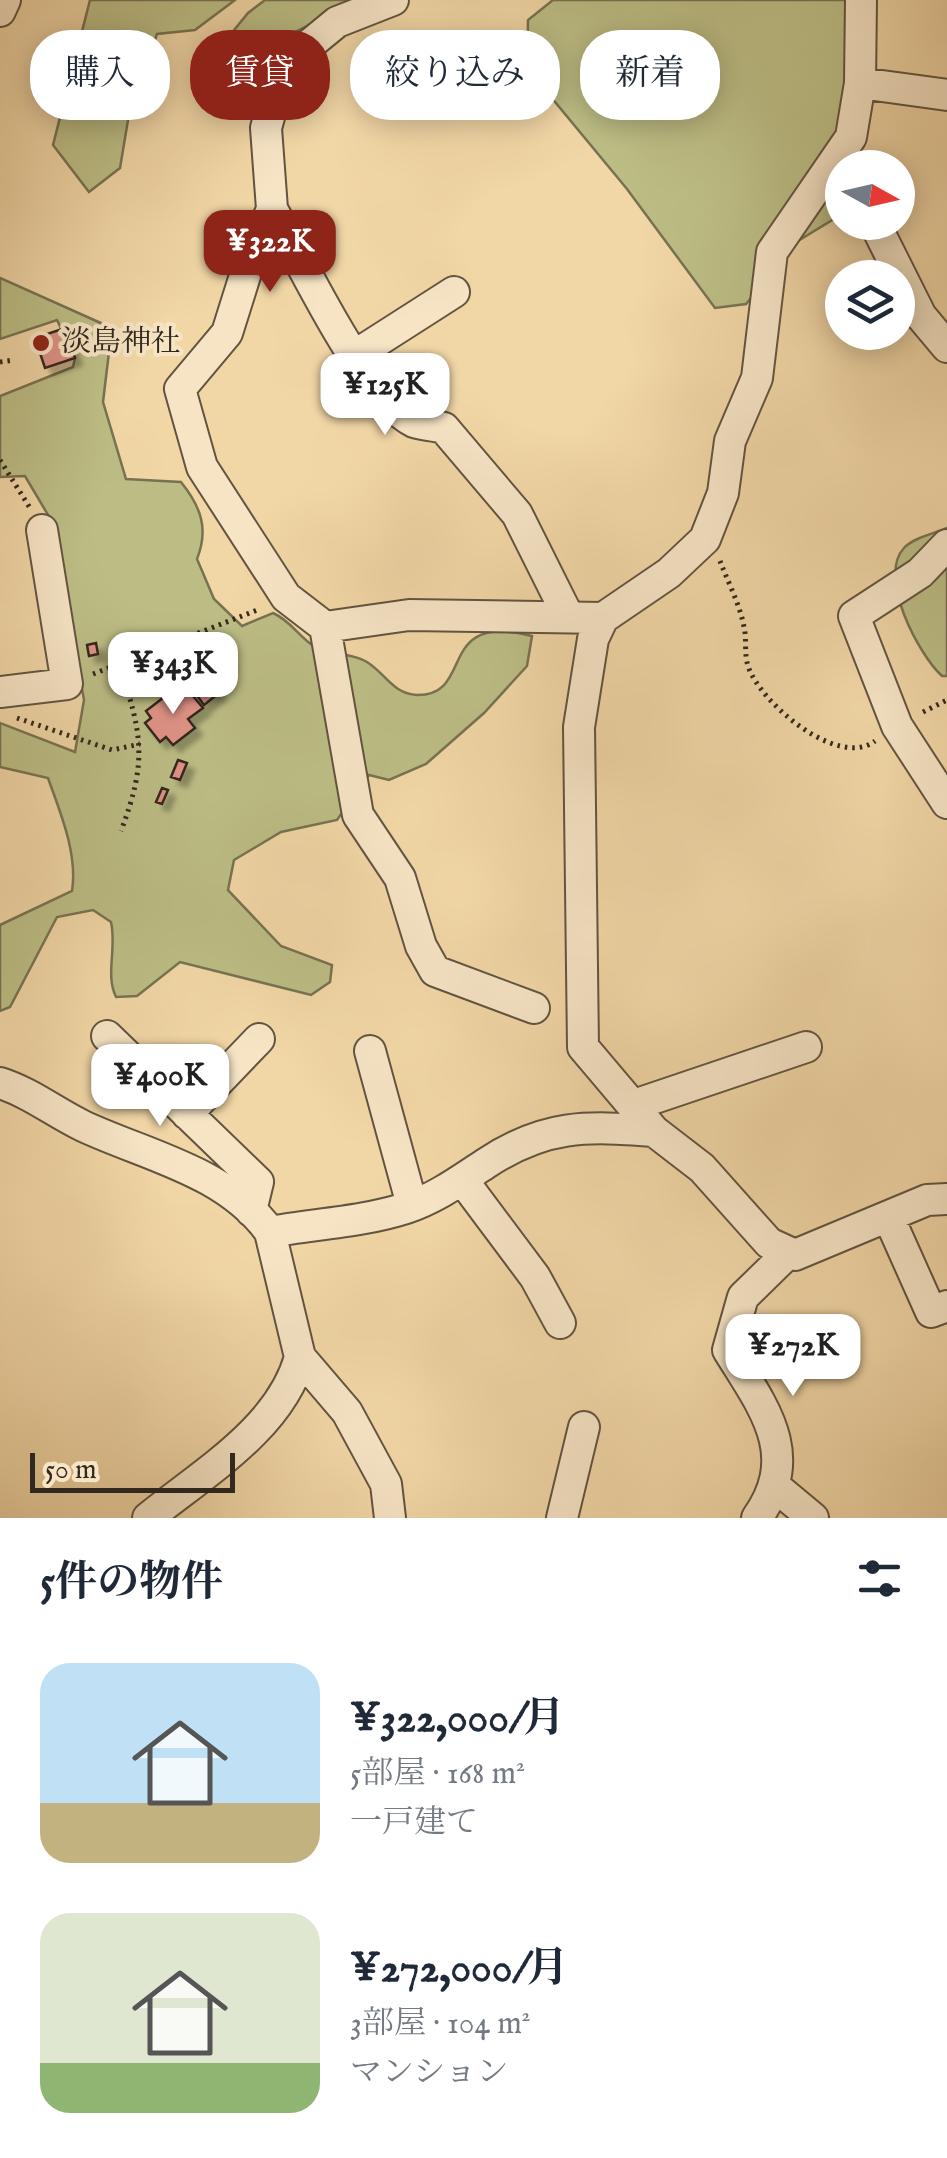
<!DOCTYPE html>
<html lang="ja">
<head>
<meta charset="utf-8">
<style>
	:root { --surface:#fff; --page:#f6f6f7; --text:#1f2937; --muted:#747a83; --accent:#8f2418 }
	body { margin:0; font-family:"IM FELL English","Noto Serif JP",serif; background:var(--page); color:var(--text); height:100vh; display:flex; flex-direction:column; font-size:38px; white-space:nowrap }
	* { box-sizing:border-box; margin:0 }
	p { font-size:32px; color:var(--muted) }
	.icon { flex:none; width:55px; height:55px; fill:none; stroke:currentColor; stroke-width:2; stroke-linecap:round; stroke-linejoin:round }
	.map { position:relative; height:1518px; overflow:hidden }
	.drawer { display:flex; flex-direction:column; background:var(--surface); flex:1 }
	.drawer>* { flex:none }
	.hud { position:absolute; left:30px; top:30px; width:888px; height:90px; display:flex; gap:20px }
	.needle { width:65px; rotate:98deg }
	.tools { position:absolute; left:825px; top:150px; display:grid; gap:20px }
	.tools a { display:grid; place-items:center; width:90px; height:90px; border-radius:50%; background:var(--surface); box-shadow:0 5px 25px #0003; font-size:50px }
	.scale { position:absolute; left:30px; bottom:25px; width:205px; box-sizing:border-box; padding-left:10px; border:5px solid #33281e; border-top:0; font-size:28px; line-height:35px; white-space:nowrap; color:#33281e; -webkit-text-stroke:8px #f6e4c5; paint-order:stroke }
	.price { position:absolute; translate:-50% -85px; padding:0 22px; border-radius:20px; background:#fff; color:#222; font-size:32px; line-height:65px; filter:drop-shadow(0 2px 5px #0008) }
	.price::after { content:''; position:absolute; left:50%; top:60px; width:30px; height:22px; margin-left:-15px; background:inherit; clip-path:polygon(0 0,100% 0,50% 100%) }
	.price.on { background:var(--accent); color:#fff }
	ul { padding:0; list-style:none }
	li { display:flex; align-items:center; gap:30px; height:250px; padding:0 40px }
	li span { display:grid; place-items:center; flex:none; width:280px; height:200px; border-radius:30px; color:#555 }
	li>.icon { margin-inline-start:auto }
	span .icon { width:120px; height:120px; fill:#fffc; stroke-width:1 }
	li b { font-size:42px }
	h2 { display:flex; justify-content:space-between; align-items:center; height:120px; padding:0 40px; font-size:42px }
	.pill { padding:0 35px; border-radius:40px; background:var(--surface); box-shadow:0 5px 25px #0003; font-size:35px; line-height:90px }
	.pill.on { background:var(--accent); color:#fff }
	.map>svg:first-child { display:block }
	.green { fill:#bcbd85; stroke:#787252; stroke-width:2.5 }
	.building { fill:#df9286; stroke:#33281e; stroke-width:2.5; filter:url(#shadow) }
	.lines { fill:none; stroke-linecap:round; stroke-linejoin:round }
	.minor-casing { stroke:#625440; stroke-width:34 }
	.path { stroke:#33281e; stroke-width:5; stroke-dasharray:2.5 5; stroke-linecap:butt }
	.minor { stroke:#f6e4c5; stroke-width:30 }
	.poi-dot { fill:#8f2418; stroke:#f6e4c5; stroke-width:4 }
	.labels { text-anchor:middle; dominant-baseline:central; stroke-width:8; stroke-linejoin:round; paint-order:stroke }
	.poi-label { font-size:30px; fill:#33281e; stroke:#f6e4c5; text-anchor:start }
</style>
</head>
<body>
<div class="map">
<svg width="947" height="1518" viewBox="0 0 947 1518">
	<defs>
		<filter id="shadow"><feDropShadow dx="7" dy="7" stdDeviation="2.5" flood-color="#0004"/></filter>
	</defs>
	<rect width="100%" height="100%" fill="#f1d6a6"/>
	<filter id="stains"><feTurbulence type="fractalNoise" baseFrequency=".002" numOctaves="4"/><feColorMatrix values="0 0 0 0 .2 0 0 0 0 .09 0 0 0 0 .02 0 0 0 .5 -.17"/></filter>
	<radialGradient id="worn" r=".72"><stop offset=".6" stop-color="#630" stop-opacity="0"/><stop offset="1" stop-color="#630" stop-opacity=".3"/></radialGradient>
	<!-- green -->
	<path class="green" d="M90 0H235L195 30 157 34 128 120 120 168 89 192 53 145Z
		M265 0H359L261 49 222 45 248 13Z
		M553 0H851L849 167 842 168V214L798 241 746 304 715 308 627 189 527 68 528 20Z
		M0 278 103 324 109 352 103 402 126 479 181 482C201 507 209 529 197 559L214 599 242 626 273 613C291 621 299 637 315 647 330 656 351 652 367 662 386 674 393 694 417 695 476 696 434 611 532 636L527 666 484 713 426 764 389 780 369 775 337 820 281 832 234 860 228 890 281 946 332 965 330 982 311 995 180 962 137 996 116 997C105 974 117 949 111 922L93 910 57 917 10 1007 0 1011V925L72 891C78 854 60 812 48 778L0 767V723L75 752 84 700 51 520 25 476 0 477V396L73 367 75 358 57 320 0 339Z
		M947 528V676H942C919 655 877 577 904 548 913 538 935 533 947 528Z"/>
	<!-- building -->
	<path class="building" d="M65 328 75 358 45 368 35 338Z
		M96 643 98 654 89 656 87 645Z
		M208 678 219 693 204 705 193 690Z
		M187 689 203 708 188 719 195 728 173 745 166 737 160 742 145 723 151 718 146 711 168 694 173 700Z
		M178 760 187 763 180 780 171 777Z
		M162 788 168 790 162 804 156 802Z"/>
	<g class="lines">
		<!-- minor casing -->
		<g class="minor-casing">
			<path id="minor" d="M393 0 337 22 298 54 275 95 266 128 272 209 248 266 227 333 180 389 202 467 286 597 325 627 409 615 603 618
				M861 0 860 83 851 137 772 252 757 378 730 441 723 493 705 539 669 573 603 618 593 639 579 727 583 1047 654 1131 702 1168 769 1243 795 1255 927 1200 947 1199
				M0 11 5 0
				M860 83 947 95
				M272 209C300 259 365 399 414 422 422 425 435 425 444 428L517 514 568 616
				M874 222 921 316 947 347
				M354 356 454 292
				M947 545 920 573 854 616 897 726 947 803
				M325 627 358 815 400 878 421 946 435 971 534 1008
				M0 692 67 684 42 530
				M107 1036 258 1182 251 1211
				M370 1051 412 1205
				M0 1083C31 1093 54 1112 83 1126 147 1156 226 1171 270 1232L300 1357 347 1412 386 1484 390 1518
				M634 1105 806 1047
				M187 1114 259 1039
				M464 1182 535 1277 560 1323
				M889 1218 931 1312 947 1306
				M270 1232C314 1224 363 1222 406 1208 436 1198 459 1181 485 1164 545 1124 586 1126 654 1131
				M777 1488 813 1518
				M148 1518C202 1474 281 1428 300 1357
				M562 1518 584 1427
				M757 1518C802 1454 763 1407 728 1350L743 1297 787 1254"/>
		</g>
		<!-- path -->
		<path class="path" d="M0 362 14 360
			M0 460 30 508
			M720 561C728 582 740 605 744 627 747 639 744 654 748 666 760 703 838 769 875 741
			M119 663C142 735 148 759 121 831
			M93 674 260 609
			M923 712 947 700
			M17 718 112 750 140 744"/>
		<!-- minor -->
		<use href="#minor" class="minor"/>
	</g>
	<!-- markers -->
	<circle class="poi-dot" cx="41" cy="343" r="10"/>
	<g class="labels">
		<!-- poi labels -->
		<g class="poi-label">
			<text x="61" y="343">淡島神社</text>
		</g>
	</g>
	<rect width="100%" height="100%" filter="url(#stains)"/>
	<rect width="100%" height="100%" fill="url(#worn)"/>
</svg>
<div class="tools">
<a><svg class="needle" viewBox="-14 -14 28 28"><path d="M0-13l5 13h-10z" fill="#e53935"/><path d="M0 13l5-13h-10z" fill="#747a83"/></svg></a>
<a><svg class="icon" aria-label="layers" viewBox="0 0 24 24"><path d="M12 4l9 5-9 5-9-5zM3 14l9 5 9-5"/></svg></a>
</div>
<div class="scale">50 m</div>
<b class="price on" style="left:270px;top:295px">¥322K</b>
<b class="price" style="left:385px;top:438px">¥125K</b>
<b class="price" style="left:173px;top:717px">¥343K</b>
<b class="price" style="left:160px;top:1129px">¥400K</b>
<b class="price" style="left:793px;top:1399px">¥272K</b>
<div class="hud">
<a class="pill">購入</a>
<a class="pill on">賃貸</a>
<a class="pill">絞り込み</a>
<a class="pill">新着</a>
</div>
</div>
<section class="drawer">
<h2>5件の物件<svg class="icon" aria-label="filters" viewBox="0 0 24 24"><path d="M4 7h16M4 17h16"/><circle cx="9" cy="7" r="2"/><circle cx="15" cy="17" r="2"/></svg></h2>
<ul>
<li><span style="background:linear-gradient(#bfe0f5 70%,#c2b280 0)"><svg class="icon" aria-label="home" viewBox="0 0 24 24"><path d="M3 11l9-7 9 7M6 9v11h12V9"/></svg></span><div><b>¥322,000/月</b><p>5部屋 · 168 m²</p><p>一戸建て</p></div></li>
<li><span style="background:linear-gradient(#dfe7d0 75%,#8fb573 0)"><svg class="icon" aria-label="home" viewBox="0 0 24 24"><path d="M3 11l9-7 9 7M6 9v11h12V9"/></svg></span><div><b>¥272,000/月</b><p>3部屋 · 104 m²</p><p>マンション</p></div></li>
</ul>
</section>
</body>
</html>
